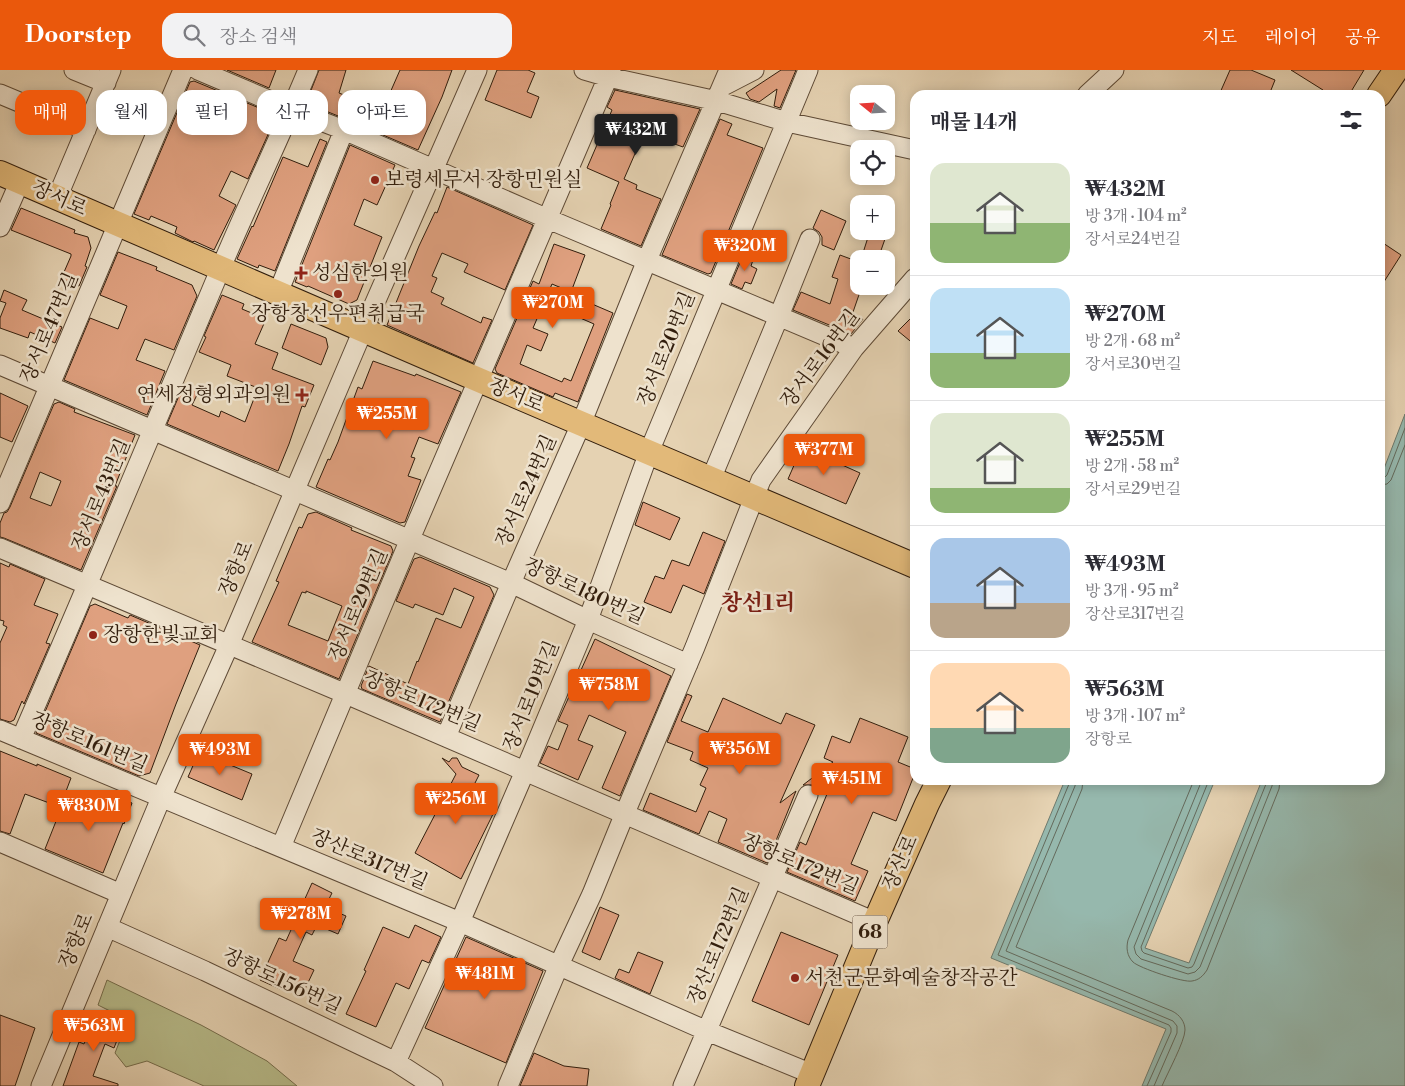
<!DOCTYPE html>
<html lang="ko">
<head>
<meta charset="utf-8">
<style>
	:root { --surface:#fff; --page:#f2f2f3; --text:#2b2b33; --muted:#7c7c81; --line:#e1e1e2; --accent:#ea580c }
	body { margin:0; font-family:"Libre Bodoni","Noto Serif KR",serif; background:var(--page); color:var(--text); height:100vh; display:flex; flex-direction:column; font-size:19px; white-space:nowrap }
	* { box-sizing:border-box; margin:0 }
	p { font-size:16px; color:var(--muted) }
	.icon { flex:none; width:28px; height:28px; fill:none; stroke:currentColor; stroke-width:2; stroke-linecap:round; stroke-linejoin:round }
	.map { position:relative; flex:1; overflow:hidden }
	.panel { position:absolute; left:910px; top:20px; width:475px; height:695px; display:flex; flex-direction:column; background:var(--surface); border-radius:15px; box-shadow:0 2px 12px #0003 }
	.panel>* { flex:none }
	.guide { position:absolute; left:15px; top:20px; width:475px; height:45px; display:flex; gap:10px }
	.needle { width:32px; rotate:288deg }
	.buttons { position:absolute; left:850px; top:15px; display:grid; gap:10px }
	.buttons a { display:grid; place-items:center; width:45px; height:45px; border-radius:10px; background:var(--surface); box-shadow:0 2px 12px #0003; font-size:25px }
	.price { position:absolute; translate:-50% -42px; padding:0 11px; border-radius:5px; background:var(--accent); color:#fff; font-size:16px; line-height:32px; filter:drop-shadow(0 1px 2px #0008) }
	.price::after { content:''; position:absolute; left:50%; top:30px; width:15px; height:11px; margin-left:-8px; background:inherit; clip-path:polygon(0 0,100% 0,50% 100%) }
	.price.selected { background:#222; color:#fff }
	ul { padding:0; list-style:none }
	li { display:flex; align-items:center; gap:15px; height:125px; padding:0 20px }
	li+li { border-top:1px solid var(--line) }
	li span { display:grid; place-items:center; flex:none; width:140px; height:100px; border-radius:15px; color:#555 }
	li>.icon { margin-inline-start:auto }
	span .icon { width:60px; height:60px; fill:#fffc; stroke-width:1 }
	li b { font-size:21px }
	h2 { display:flex; justify-content:space-between; align-items:center; height:60px; padding:0 20px; font-size:21px }
	.tag { padding:0 18px; border-radius:15px; background:var(--surface); box-shadow:0 2px 12px #0003; font-size:18px; line-height:45px }
	.tag.selected { background:var(--accent); color:#fff }
	header { display:flex; align-items:center; gap:30px; box-sizing:border-box; height:70px; padding:0 25px; background:var(--accent); color:#fff }
	header strong { font-size:24px }
	nav { display:flex; gap:28px; margin-inline-start:auto; font-size:18px }
	.search { width:350px; height:45px; background:var(--page); display:flex; align-items:center; gap:12px; box-sizing:border-box; padding:0 18px; border-radius:15px; color:var(--muted); font-size:19px }
	.map>svg:first-child { display:block }
	.green { fill:#b7bb8a; stroke:#746c4b }
	.water { fill:#96b8ad; stroke:#6e7a6d }
	.lines { fill:none; stroke-linecap:round; stroke-linejoin:round }
	.shore { stroke:#646a5c; stroke-width:1 }
	.building { fill:#dfa07f; stroke:#311d0c; fill-rule:evenodd }
	.minor-casing { stroke:#5e4a36; stroke-width:21 }
	.major-casing { stroke:#311d0c; stroke-width:26 }
	.minor { stroke:#eee2cd; stroke-width:19 }
	.major { stroke:#e2b979; stroke-width:24 }
	.poi-dot { fill:#8f2418; stroke:#eee2cd; stroke-width:2 }
	.labels { text-anchor:middle; dominant-baseline:central; stroke-width:5; stroke-linejoin:round; paint-order:stroke }
	.shield { fill:#eee2cd; stroke:#6a5846; stroke-width:1 }
	.shield-label { font-size:19px; font-weight:bold; fill:#311d0c }
	.poi-label { font-size:20px; fill:#311d0c; stroke:#eee2cd; text-anchor:start }
	.street-label { font-size:20px; fill:#311d0c; stroke:#eee2cd }
	.quarter-label { font-size:22px; font-weight:bold; fill:#7a1f14; stroke:#eee2cd }
</style>
</head>
<body>
<header>
<strong>Doorstep</strong>
<div class="search"><svg class="icon" aria-label="search" viewBox="0 0 24 24"><circle cx="10" cy="10" r="6"/><path d="M15 15l6 6"/></svg>장소 검색</div>
<nav><a>지도</a><a>레이어</a><a>공유</a></nav>
</header>
<div class="map">
<svg width="1405" height="1016" viewBox="0 0 1405 1016">
	<rect width="100%" height="100%" fill="#e5d2b2"/>
	<filter id="stains"><feTurbulence type="fractalNoise" baseFrequency=".004" numOctaves="4"/><feColorMatrix values="0 0 0 0 .2 0 0 0 0 .09 0 0 0 0 .02 0 0 0 .5 -.17"/></filter>
	<radialGradient id="worn" r=".72"><stop offset=".6" stop-color="#630" stop-opacity="0"/><stop offset="1" stop-color="#630" stop-opacity=".3"/></radialGradient>
	<!-- green -->
	<path class="green" d="M107 910 201 955 267 991 297 1016H204L147 991 126 997 115 983 128 950 98 935Z"/>
	<!-- water -->
	<path class="water" d="M1405 344V1016H1142L1166 959 991 888 1065 710H1215L1145 878 1189 893 1262 710H1380V409Z"/>
	<g class="lines">
		<!-- shore -->
		<path class="shore" d="M1380 409 1384 408 1387 405 1405 358
			M1380 415 1387 414 1391 410 1405 375
			M1070 710 1069 714 998 885 1169 955 1171 958V962L1147 1016
			M1076 710 1075 716 1006 881 1173 951 1177 956V963L1154 1016
			M1083 710 1082 719 1016 877 1172 941C1180 945 1185 952 1185 960 1185 971 1167 1004 1162 1016
			M1194 710 1128 870C1126 878 1127 886 1133 892 1139 898 1184 913 1192 911 1199 910 1203 906 1207 900L1279 719 1280 710
			M1202 710 1134 877 1136 884 1141 889 1188 904 1195 902 1200 897 1272 716 1273 710
			M1209 710 1141 877 1142 881 1144 883 1188 898 1192 897 1194 894 1266 714V710"/>
	</g>
	<!-- building -->
	<path class="building" d="M227 0H276L269 18Z
		M319 0H346L339 23 359 31 362 22 386 32 400 0H452L442 27 418 80 348 50 306 33Z
		M497 0H528L535 3 527 22 539 27 531 48 485 30Z
		M781 0H796L780 38 774 36 777 19 759 32 750 29 746 23Z
		M1230 0H1251L1275 10 1269 25H1219Z
		M1291 0H1364L1349 25H1320L1323 20Z
		M194 11 264 40 262 44 275 49 248 109 231 101 219 126 236 135 214 180 194 171 193 172 175 163 177 157 151 146 149 150 134 144 190 12ZM203 32 227 43 219 61 195 52Z
		M615 20 700 39 683 77 644 63 624 109 637 115 636 119 661 129 641 176 601 159 611 135 610 134 619 112 587 98 612 40 607 37Z
		M720 49 732 54 727 65 763 78 711 203 708 204 662 185Z
		M320 69 327 72 275 201 259 195 258 198 237 189 252 156 253 157 283 87 308 97Z
		M350 75 395 95 377 135 364 129 354 155 382 167 357 230 349 234 308 216 307 217 295 212Z
		M447 117 533 155 505 220 464 202 468 194 442 183 432 206 437 208 431 222 444 228 441 234 481 253 483 247 492 250 473 293 387 255 419 176 435 142 437 143Z
		M21 138 75 160 74 163 88 167 91 178 85 196 87 197 79 216 61 209 71 186V184L11 160Z
		M821 140 846 151 834 180 822 175V167L819 162 813 158Z
		M870 161 886 166 878 189H871L862 186Z
		M1380 171 1401 185 1380 218Z
		M554 174 585 185 571 222 552 214 533 258 548 264 541 281 527 275 520 294 562 312 564 308 571 311 594 254 571 244 578 228 613 243 578 332 555 323 553 327 497 303 495 299 533 211 539 214Z
		M118 182 157 197 156 200 192 215 197 226 174 280 145 269 136 290 165 301 147 345 64 310 90 248 118 259 127 236 100 225Z
		M744 183 756 188 753 190 751 196 757 199 751 214 745 212 742 219 731 214Z
		M840 185 859 192V216H862L852 245 863 249 851 264 793 240 801 222 830 234 838 209 832 207Z
		M4 220 27 230 22 240 62 257 55 273 30 262 28 268 0 258V248L6 233 0 231Z
		M222 225 244 234 242 239 266 249 255 274 278 283 272 299 314 315 305 337 302 336 289 374 278 401 167 354 184 314 199 321 192 335 219 347 221 341 245 352 258 318 227 306 231 295 199 282 206 267 204 266Z
		M915 244V275L898 261Z
		M291 254 326 268 328 277 321 295 282 278Z
		M373 291 415 306 416 304 461 322 438 374 419 367 411 387 415 388 408 406 421 410 405 452 400 453 316 417 328 389 330 390 338 372 358 317 362 319Z
		M0 323 28 336 12 372 0 367Z
		M59 332 75 339 74 342 135 365 115 416H117L81 500 4 468 0 467V453L4 443 7 442 10 437 54 334ZM40 402 61 411 51 436 30 428Z
		M802 377 860 403 846 434 788 409Z
		M643 432 680 448 670 470 635 455Z
		M316 442 352 458 351 460 391 476 393 481 339 609 252 572 279 512 276 511 299 457 302 458 308 444ZM306 521 342 536 328 571 288 555 302 522 306 523Z
		M703 462 725 471 704 524 683 515 671 543 644 532 655 506 664 509 672 490 689 496Z
		M420 487 490 517 494 525 440 652 362 619 361 616 369 596 408 614 417 591 418 592 436 548 461 558 474 527 454 518 443 545 415 534 413 538 396 531 414 489Z
		M0 493 9 497 10 494 45 509 34 535 58 544 46 573 50 574 24 634 22 631 14 650 10 652 0 649V573L7 557 3 555 4 551 0 550Z
		M95 534 128 548 130 545 200 575 176 634 150 703 139 706 36 663 90 536Z
		M595 569 671 606 620 726 602 718 626 662 589 645 578 670 593 676 578 710 540 693 548 676 558 680 568 655 558 651Z
		M687 624 692 626 681 651 708 662 723 628 781 654 786 643 815 655 780 733 796 721 767 793 718 772 727 749 709 741 699 764 643 740 650 723 696 742 706 718 700 715 708 698 690 690 693 682 667 672Z
		M860 648 908 667 898 692 915 699V703L896 751 873 742 851 794 868 801 855 831 787 802 800 772 806 775 827 724 818 721 812 715H803L833 692 824 688 832 666 850 673Z
		M0 681 37 696V694L71 708 60 737 25 724 10 764 0 761Z
		M199 682 252 704 242 730 188 707Z
		M442 688 449 692 452 688H457L462 697 479 705 468 727 495 740 461 809 415 783 456 704Z
		M107 723 132 733 124 754 123 753 103 803 45 779 64 731 98 744Z
		M312 813 332 823 325 837 346 846 338 864 317 855 312 865 306 862 293 891 314 900 305 919 284 909 280 919 260 910 279 868 286 871Z
		M600 837 619 845 600 890 582 882Z
		M415 855 441 867 429 893 422 890 409 919 396 913 376 957 346 944 366 901 364 900 383 857 409 868Z
		M781 862 838 885 809 955 752 931Z
		M466 867 543 901 506 993 425 958Z
		M638 882 663 892 650 924 615 908 619 899 629 903Z
		M97 941 124 952 114 978 105 974 93 1006 118 1014V1016H63L79 972 84 974Z
		M0 945 35 958 15 1016H0Z
		M534 983 564 996 589 999 587 1016H520Z"/>
	<g class="lines">
		<!-- minor casing -->
		<g class="minor-casing">
			<path id="minor" d="M74 0 106 13
				M198 0 292 40 344 60 548 149 854 278
				M584 0 608 7 717 31 787 52 915 80
				M723 16 754 0
				M0 24 86 60
				M1087 25 1114 0
				M57 128 111 0
				M0 157 20 111
				M278 223 344 60
				M0 295 511 513 588 550 688 594
				M711 409 779 246 810 169
				M0 433 183 0
				M0 478 346 624 875 852
				M0 660 460 852 707 961 812 1004
				M446 667 511 513 581 354 647 190 729 0
				M21 669C89 513 154 357 220 200 248 133 280 68 308 0
				M0 772 121 824
				M281 777 410 469 611 0
				M107 857 205 901 396 992 433 1016
				M396 992 460 852 525 701 588 550 649 382 808 0
				M41 1016 161 728 229 575 363 260 477 0
				M508 1016 559 895 592 824 625 743 695 577 761 410 854 278 915 208
				M683 1016 808 725"/>
		</g>
		<!-- major casing -->
		<g class="major-casing">
			<path id="major" d="M1379 25 1396 0
				M0 103 479 310 915 496
				M807 1016 875 852 927 734 939 710"/>
		</g>
		<!-- minor -->
		<use href="#minor" class="minor"/>
		<!-- major -->
		<use href="#major" class="major"/>
	</g>
	<!-- markers -->
	<g class="poi-dot">
		<circle cx="375" cy="110" r="5"/>
		<path d="M298.5 195.5h5v5h5v5h-5v5h-5v-5h-5v-5h5z"/>
		<circle cx="338" cy="224" r="5"/>
		<path d="M299.5 317.5h5v5h5v5h-5v5h-5v-5h-5v-5h5z"/>
		<circle cx="93" cy="565" r="5"/>
		<circle cx="795" cy="908" r="5"/>
	</g>
	<g class="labels">
		<!-- shield labels -->
		<rect class="shield" x="852.5" y="845.5" width="35" height="33" rx="4"/>
		<g class="shield-label">
			<text x="870" y="862">68</text>
		</g>
		<!-- poi labels -->
		<g class="poi-label">
			<text x="385" y="110">보령세무서 장항민원실</text>
			<text x="312" y="203">성심한의원</text>
			<text x="338" y="244" text-anchor="middle">장항창선우편취급국</text>
			<text x="291" y="325" text-anchor="end">연세정형외과의원</text>
			<text x="103" y="565">장항한빛교회</text>
			<text x="805" y="908">서천군문화예술창작공간</text>
		</g>
		<!-- street labels -->
		<g class="street-label">
			<text transform="translate(59 129) rotate(24)">장서로</text>
			<text transform="translate(50 258) rotate(-67)">장서로47번길</text>
			<text transform="translate(667 279) rotate(-68)">장서로20번길</text>
			<text transform="translate(821 289) rotate(-53)">장서로16번길</text>
			<text transform="translate(516 326) rotate(23)">장서로</text>
			<text transform="translate(527 421) rotate(-66)">장서로24번길</text>
			<text transform="translate(102 425) rotate(-67)">장서로43번길</text>
			<text transform="translate(237 499) rotate(-67)">장항로</text>
			<text transform="translate(584 522) rotate(25)">장항로180번길</text>
			<text transform="translate(359 535) rotate(-67)">장서로29번길</text>
			<text transform="translate(532 626) rotate(-68)">장서로19번길</text>
			<text transform="translate(422 632) rotate(23)">장항로172번길</text>
			<text transform="translate(89 673) rotate(23)">장항로161번길</text>
			<text transform="translate(369 790) rotate(23)">장산로317번길</text>
			<text transform="translate(901 793) rotate(-66)">장산로</text>
			<text transform="translate(800 795) rotate(23)">장항로172번길</text>
			<text transform="translate(77 871) rotate(-67)">장항로</text>
			<text transform="translate(719 876) rotate(-67)">장산로172번길</text>
			<text transform="translate(282 912) rotate(25)">장항로156번길</text>
		</g>
		<!-- quarter labels -->
		<g class="quarter-label">
			<text x="758" y="533">창선1리</text>
		</g>
	</g>
	<rect width="100%" height="100%" filter="url(#stains)"/>
	<rect width="100%" height="100%" fill="url(#worn)"/>
</svg>
<div class="buttons">
<a><svg class="needle" viewBox="-14 -14 28 28"><path d="M0-13l5 13h-10z" fill="#e53935"/><path d="M0 13l5-13h-10z" fill="#7c7c81"/></svg></a>
<a><svg class="icon" aria-label="locate" viewBox="0 0 24 24"><circle cx="12" cy="12" r="6"/><path d="M12 2v4M12 18v4M2 12h4M18 12h4"/></svg></a>
<a>+</a>
<a>−</a>
</div>
<b class="price selected" style="left:636px;top:86px">₩432M</b>
<b class="price" style="left:745px;top:202px">₩320M</b>
<b class="price" style="left:553px;top:259px">₩270M</b>
<b class="price" style="left:387px;top:370px">₩255M</b>
<b class="price" style="left:824px;top:406px">₩377M</b>
<b class="price" style="left:609px;top:641px">₩758M</b>
<b class="price" style="left:740px;top:705px">₩356M</b>
<b class="price" style="left:220px;top:706px">₩493M</b>
<b class="price" style="left:852px;top:735px">₩451M</b>
<b class="price" style="left:456px;top:755px">₩256M</b>
<b class="price" style="left:89px;top:762px">₩830M</b>
<b class="price" style="left:301px;top:870px">₩278M</b>
<b class="price" style="left:485px;top:930px">₩481M</b>
<b class="price" style="left:94px;top:982px">₩563M</b>
<div class="guide">
<a class="tag selected">매매</a>
<a class="tag">월세</a>
<a class="tag">필터</a>
<a class="tag">신규</a>
<a class="tag">아파트</a>
</div>
<section class="panel">
<h2>매물 14개<svg class="icon" aria-label="filters" viewBox="0 0 24 24"><path d="M4 7h16M4 17h16"/><circle cx="9" cy="7" r="2"/><circle cx="15" cy="17" r="2"/></svg></h2>
<ul>
<li><span style="background:linear-gradient(#dfe7d0 60%,#8fb573 0)"><svg class="icon" aria-label="home" viewBox="0 0 24 24"><path d="M3 11l9-7 9 7M6 9v11h12V9"/></svg></span><div><b>₩432M</b><p>방 3개 · 104 m²</p><p>장서로24번길</p></div></li>
<li><span style="background:linear-gradient(#bfe0f5 65%,#8fb573 0)"><svg class="icon" aria-label="home" viewBox="0 0 24 24"><path d="M3 11l9-7 9 7M6 9v11h12V9"/></svg></span><div><b>₩270M</b><p>방 2개 · 68 m²</p><p>장서로30번길</p></div></li>
<li><span style="background:linear-gradient(#dfe7d0 75%,#8fb573 0)"><svg class="icon" aria-label="home" viewBox="0 0 24 24"><path d="M3 11l9-7 9 7M6 9v11h12V9"/></svg></span><div><b>₩255M</b><p>방 2개 · 58 m²</p><p>장서로29번길</p></div></li>
<li><span style="background:linear-gradient(#a9c7e8 65%,#b9a48a 0)"><svg class="icon" aria-label="home" viewBox="0 0 24 24"><path d="M3 11l9-7 9 7M6 9v11h12V9"/></svg></span><div><b>₩493M</b><p>방 3개 · 95 m²</p><p>장산로317번길</p></div></li>
<li><span style="background:linear-gradient(#ffd9b3 65%,#7fa58c 0)"><svg class="icon" aria-label="home" viewBox="0 0 24 24"><path d="M3 11l9-7 9 7M6 9v11h12V9"/></svg></span><div><b>₩563M</b><p>방 3개 · 107 m²</p><p>장항로</p></div></li>
</ul>
</section>
</div>
</body>
</html>
